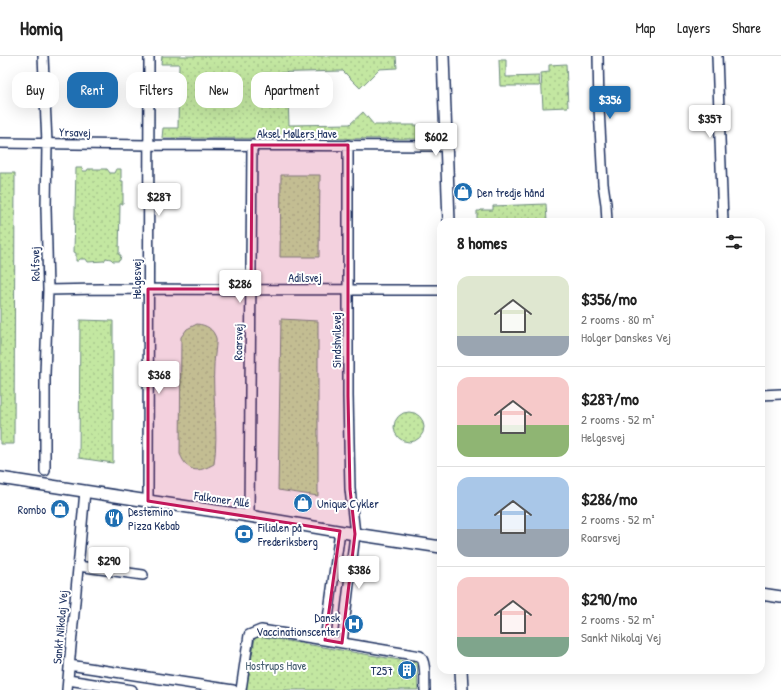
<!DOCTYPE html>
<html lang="en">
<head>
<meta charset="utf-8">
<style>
	:root { --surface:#fff; --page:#f2f2f2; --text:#222; --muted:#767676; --line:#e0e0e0; --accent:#1f6fb2 }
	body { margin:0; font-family:"Patrick Hand",sans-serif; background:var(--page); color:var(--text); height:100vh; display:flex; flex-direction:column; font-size:15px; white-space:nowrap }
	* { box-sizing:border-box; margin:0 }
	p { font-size:13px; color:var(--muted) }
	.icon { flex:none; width:22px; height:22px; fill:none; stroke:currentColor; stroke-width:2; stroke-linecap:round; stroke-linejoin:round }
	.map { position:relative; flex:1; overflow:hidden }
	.details { position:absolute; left:437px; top:162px; width:328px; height:456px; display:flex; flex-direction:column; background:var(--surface); border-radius:12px; box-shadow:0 4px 16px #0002 }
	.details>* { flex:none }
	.hud { position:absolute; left:12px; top:16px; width:365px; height:36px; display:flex; gap:8px }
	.price { position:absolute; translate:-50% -34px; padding:0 9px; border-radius:4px; background:#fff; color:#222; font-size:13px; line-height:26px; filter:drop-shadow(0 1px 2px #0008) }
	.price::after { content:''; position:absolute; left:50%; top:24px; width:12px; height:9px; margin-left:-6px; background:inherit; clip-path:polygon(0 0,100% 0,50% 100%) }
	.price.selected { background:var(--accent); color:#fff }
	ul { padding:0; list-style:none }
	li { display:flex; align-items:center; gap:12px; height:100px; padding:0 20px }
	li+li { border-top:1px solid var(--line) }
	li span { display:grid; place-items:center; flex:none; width:112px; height:80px; border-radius:12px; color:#555 }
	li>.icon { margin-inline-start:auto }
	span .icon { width:48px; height:48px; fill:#fffc; stroke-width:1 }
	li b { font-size:17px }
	h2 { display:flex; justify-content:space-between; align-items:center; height:48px; padding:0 20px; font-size:17px }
	.chip { padding:0 14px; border-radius:12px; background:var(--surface); box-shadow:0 4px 16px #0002; font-size:14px; line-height:36px }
	.chip.selected { background:var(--accent); color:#fff }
	header { display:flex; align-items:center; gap:24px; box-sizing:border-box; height:56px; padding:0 20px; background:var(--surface); border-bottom:1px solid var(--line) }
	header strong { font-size:19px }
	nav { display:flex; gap:22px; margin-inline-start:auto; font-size:14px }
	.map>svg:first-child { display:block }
	.park { fill:url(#park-dots); stroke:#6f8b80 }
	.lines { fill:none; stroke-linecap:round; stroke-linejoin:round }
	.minor-casing { stroke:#1b2f5e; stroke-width:12 }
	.tertiary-casing { stroke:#1b2f5e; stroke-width:14 }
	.minor { stroke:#fff; stroke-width:9 }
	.tertiary { stroke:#fff; stroke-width:11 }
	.marked { fill:#c2185b; fill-opacity:0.2; stroke:#c2185b; stroke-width:3; stroke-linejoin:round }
	.labels { text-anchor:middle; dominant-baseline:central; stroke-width:4; stroke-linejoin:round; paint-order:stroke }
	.street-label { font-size:12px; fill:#1b2f5e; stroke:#fff }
	.poi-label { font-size:12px; fill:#1b2f5e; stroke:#fff; text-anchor:start }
	.park-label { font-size:12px; fill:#455d6f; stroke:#fff }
</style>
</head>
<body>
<header>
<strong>Homiq</strong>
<nav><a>Map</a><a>Layers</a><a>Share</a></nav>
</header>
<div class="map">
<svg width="781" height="634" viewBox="0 0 781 634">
	<defs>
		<pattern id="park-dots" width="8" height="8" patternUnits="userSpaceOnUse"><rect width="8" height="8" fill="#c3e7a1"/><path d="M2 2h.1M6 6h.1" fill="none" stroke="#a7c68d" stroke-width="1.8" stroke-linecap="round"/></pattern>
	</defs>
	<rect width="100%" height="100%" fill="#fff"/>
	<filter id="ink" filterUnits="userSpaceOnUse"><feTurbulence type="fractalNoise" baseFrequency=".025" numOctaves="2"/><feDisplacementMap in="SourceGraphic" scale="8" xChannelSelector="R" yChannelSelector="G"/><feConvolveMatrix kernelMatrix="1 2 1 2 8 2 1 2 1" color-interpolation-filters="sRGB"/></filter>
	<g filter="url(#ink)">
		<!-- park -->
		<path class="park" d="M162 0H396L397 12 379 13 360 32 343 15 263 17V43H288L289 69 350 68 363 56 374 69H417V83L162 82 163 72H178L179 8H161Z
			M499 4H506V21L539 20 540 30H500Z
			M566 8 568 51 543 52 541 17 549 16V9Z
			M76 112H82L83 115H87L88 113H107L110 117H114L116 113H121V125H123V148H120L119 199H121L120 204 118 205H113L111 203 106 202 104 205 88 206 86 203H80L78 205H76V197L74 196Z
			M0 117H15L14 388H0Z
			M281 119H320L319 201H280Z
			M546 148 547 166H477V155H480L481 154H493V150Z
			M281 263 318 265V440L278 434Z
			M80 264 113 265V407L79 402Z
			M197 268C207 269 213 273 216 282 217 285 214 304 214 309 212 342 219 375 214 408 198 417 188 417 180 398L181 281 187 273Z
			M394 371a15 15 0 1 1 30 0a15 15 0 1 1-30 0Z
			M258 580 417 607 418 634H246L255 582Z"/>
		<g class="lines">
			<!-- minor casing -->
			<g class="minor-casing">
				<path id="minor" d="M43 0 47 87 46 152 48 234 45 318V415
					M598 0 599 52 603 128 606 148 607 166
					M717 0 723 166
					M0 87 149 89 446 90
					M48 234 100 233 441 234
					M761 339 781 338
					M148 445 149 0
					M249 460 252 89
					M78 510 143 519
					M325 584 340 475
					M342 587 355 478 350 433 348 340V89
					M69 609 233 634
					M68 624 132 634
					M67 634 85 435
					M241 634 249 579 261 574 325 584 420 600C427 607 424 624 425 634"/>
			</g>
			<!-- tertiary casing -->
			<g class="tertiary-casing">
				<path id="tertiary" d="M443 0 449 166
					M0 422 148 445 249 460 355 478 441 491
					M761 538 781 541
					M461 614 462 634"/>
			</g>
			<!-- minor -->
			<use href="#minor" class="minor"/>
			<!-- tertiary -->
			<use href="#tertiary" class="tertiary"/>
		</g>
	</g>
	<!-- marked area -->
	<path class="marked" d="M252 89H348V340L350 433 355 478 342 587 325 584 340 475 148 445V233H251Z"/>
	<!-- icons -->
	<defs>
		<g id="shop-disc" transform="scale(1)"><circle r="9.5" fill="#1f6fb2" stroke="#fff"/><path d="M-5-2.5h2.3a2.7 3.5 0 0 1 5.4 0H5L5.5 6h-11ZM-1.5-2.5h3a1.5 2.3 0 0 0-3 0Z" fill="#fff"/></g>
		<g id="restaurant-disc" transform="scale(1)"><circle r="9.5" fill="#1f6fb2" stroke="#fff"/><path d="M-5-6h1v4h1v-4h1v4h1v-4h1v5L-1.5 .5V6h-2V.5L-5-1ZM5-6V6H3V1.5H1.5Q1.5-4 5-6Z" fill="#fff"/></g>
		<g id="bank-disc" transform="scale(1)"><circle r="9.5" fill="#1f6fb2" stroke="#fff"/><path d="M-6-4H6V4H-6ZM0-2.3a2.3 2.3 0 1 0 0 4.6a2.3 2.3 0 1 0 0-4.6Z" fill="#fff"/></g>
		<g id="hospital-disc" transform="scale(1)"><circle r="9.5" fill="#1f6fb2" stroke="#fff"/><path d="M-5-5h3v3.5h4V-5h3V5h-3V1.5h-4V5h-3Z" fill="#fff"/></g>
		<g id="building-disc" transform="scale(1)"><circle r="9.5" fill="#1f6fb2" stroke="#fff"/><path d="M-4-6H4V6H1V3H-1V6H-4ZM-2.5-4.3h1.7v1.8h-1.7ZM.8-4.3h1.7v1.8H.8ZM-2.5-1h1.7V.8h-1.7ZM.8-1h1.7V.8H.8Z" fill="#fff"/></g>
	</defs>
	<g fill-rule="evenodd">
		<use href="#shop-disc" x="463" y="136"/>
		<use href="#shop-disc" x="303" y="447"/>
		<use href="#shop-disc" x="60" y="453"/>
		<use href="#restaurant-disc" x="114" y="462"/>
		<use href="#bank-disc" x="244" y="478"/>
		<use href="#hospital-disc" x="354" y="568"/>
		<use href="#building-disc" x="407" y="614"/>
	</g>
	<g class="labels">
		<!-- street labels -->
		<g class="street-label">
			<text transform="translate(75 76) rotate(1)">Yrsavej</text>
			<text x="297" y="77">Aksel Møllers Have</text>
			<text transform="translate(35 208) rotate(-91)">Rolfsvej</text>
			<text x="305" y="221">Adilsvej</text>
			<text transform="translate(136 223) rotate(-90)">Helgesvej</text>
			<text transform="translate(336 284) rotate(-90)">Sindshvilevej</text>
			<text transform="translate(238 286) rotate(-89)">Roarsvej</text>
			<text transform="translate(222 443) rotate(8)">Falkoner Allé</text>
			<text transform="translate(60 571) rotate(-85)">Sankt Nikolaj Vej</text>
		</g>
		<!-- poi labels -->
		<g class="poi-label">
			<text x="477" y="136">Den tredje hånd</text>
			<text x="317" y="447">Unique Cykler</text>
			<text x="46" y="453" text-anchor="end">Rombo</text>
			<text x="128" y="455">Destemino<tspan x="128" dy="14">Pizza Kebab</tspan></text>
			<text x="258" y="471">Filialen på<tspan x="258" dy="14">Frederiksberg</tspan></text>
			<text x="340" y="561" text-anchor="end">Dansk<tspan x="340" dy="14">Vaccinationscenter</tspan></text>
			<text x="393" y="614" text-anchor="end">T257</text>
		</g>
		<!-- park labels -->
		<g class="park-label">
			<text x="276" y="609">Hostrups Have</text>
		</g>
	</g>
</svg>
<b class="price selected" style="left:610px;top:64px">$356</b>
<b class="price" style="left:710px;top:83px">$357</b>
<b class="price" style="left:436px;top:101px">$602</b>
<b class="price" style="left:159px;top:161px">$287</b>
<b class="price" style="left:240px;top:248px">$286</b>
<b class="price" style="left:159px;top:339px">$368</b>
<b class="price" style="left:109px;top:525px">$290</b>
<b class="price" style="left:359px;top:534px">$386</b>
<div class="hud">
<a class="chip">Buy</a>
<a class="chip selected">Rent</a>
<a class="chip">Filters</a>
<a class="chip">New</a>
<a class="chip">Apartment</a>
</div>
<section class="details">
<h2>8 homes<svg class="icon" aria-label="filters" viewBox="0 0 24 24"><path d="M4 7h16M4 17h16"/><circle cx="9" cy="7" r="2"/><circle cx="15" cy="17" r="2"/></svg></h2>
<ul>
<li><span style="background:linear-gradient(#dfe7d0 75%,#9aa5b1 0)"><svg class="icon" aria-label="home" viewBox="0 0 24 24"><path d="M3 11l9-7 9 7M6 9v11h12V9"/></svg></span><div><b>$356/mo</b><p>2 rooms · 80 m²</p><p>Holger Danskes Vej</p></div></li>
<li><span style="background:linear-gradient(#f6c9c9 60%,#8fb573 0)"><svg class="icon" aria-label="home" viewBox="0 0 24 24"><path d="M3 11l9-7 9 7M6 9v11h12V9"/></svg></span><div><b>$287/mo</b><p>2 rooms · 52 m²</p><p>Helgesvej</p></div></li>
<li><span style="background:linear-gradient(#a9c7e8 65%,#9aa5b1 0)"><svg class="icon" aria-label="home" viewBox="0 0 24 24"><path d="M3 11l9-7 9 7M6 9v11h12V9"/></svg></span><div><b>$286/mo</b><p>2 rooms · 52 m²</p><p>Roarsvej</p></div></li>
<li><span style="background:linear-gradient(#f6c9c9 75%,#7fa58c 0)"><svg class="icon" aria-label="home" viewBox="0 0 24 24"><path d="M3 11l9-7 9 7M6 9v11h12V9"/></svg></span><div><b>$290/mo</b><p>2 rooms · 52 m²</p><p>Sankt Nikolaj Vej</p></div></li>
</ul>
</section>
</div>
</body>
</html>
